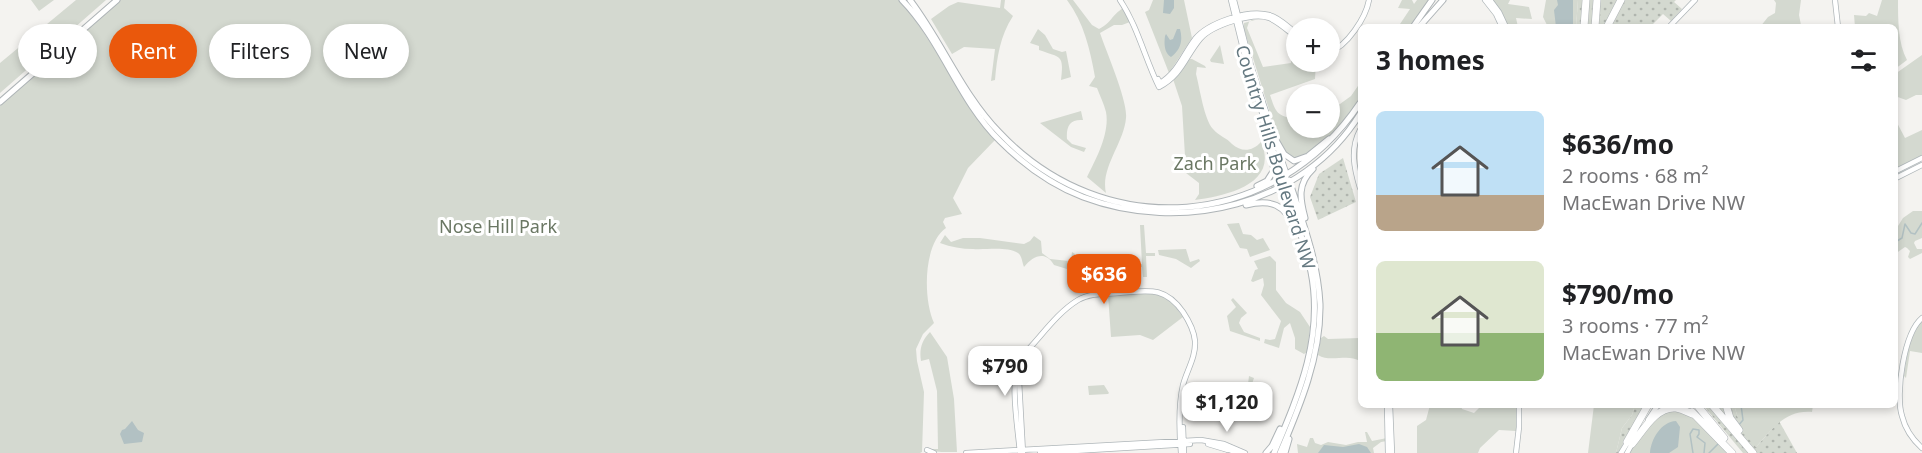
<!DOCTYPE html>
<html lang="en">
<head>
<meta charset="utf-8">
<style>
	:root { --surface:#fff; --page:#f2f2f2; --text:#202124; --muted:#757577; --accent:#ea580c }
	body { margin:0; font-family:"Noto Sans",sans-serif; background:var(--page); color:var(--text); height:100vh; display:flex; flex-direction:column; font-size:22px; white-space:nowrap }
	* { box-sizing:border-box; margin:0 }
	p { font-size:20px; color:var(--muted) }
	.icon { flex:none; width:33px; height:33px; fill:none; stroke:currentColor; stroke-width:2; stroke-linecap:round; stroke-linejoin:round }
	.map { position:relative; flex:1; overflow:hidden }
	.details { position:absolute; left:1358px; top:24px; width:540px; height:384px; display:flex; flex-direction:column; background:var(--surface); border-radius:9px; box-shadow:0 3px 9px #0003 }
	.details>* { flex:none }
	.guide { position:absolute; left:18px; top:24px; width:570px; height:54px; display:flex; gap:12px }
	.controls { position:absolute; left:1286px; top:18px; display:grid; gap:12px }
	.controls a { display:grid; place-items:center; width:54px; height:54px; border-radius:50%; background:var(--surface); box-shadow:0 3px 9px #0003; font-size:30px }
	.price { position:absolute; translate:-50% -51px; padding:0 14px; border-radius:12px; background:#fff; color:#222; font-size:20px; line-height:39px; filter:drop-shadow(0 2px 3px #0008) }
	.price::after { content:''; position:absolute; left:50%; top:36px; width:18px; height:14px; margin-left:-9px; background:inherit; clip-path:polygon(0 0,100% 0,50% 100%) }
	.price.on { background:var(--accent); color:#fff }
	ul { padding:0; list-style:none }
	li { display:flex; align-items:center; gap:18px; height:150px; padding:0 18px }
	li span { display:grid; place-items:center; flex:none; width:168px; height:120px; border-radius:9px; color:#555 }
	li>.icon { margin-inline-start:auto }
	span .icon { width:72px; height:72px; fill:#fffc; stroke-width:1 }
	li b { font-size:26px }
	h2 { display:flex; justify-content:space-between; align-items:center; height:72px; padding:0 18px; font-size:26px }
	.chip { padding:0 21px; border-radius:27px; background:var(--surface); box-shadow:0 3px 9px #0003; font-size:21px; line-height:54px }
	.chip.on { background:var(--accent); color:#fff }
	.map>svg:first-child { display:block }
	.grass { fill:url(#grass-dots) }
	.park { fill:#d4d9d0 }
	.water { fill:#b2c1c3 }
	.lines { fill:none; stroke-linecap:round; stroke-linejoin:round }
	.stream { stroke:#b2c1c3; stroke-width:1.5 }
	.secondary-casing { stroke:#afb6b9; stroke-width:6 }
	.primary-casing { stroke:#aeb4b7; stroke-width:7 }
	.highway-casing { stroke:#b0b5b7; stroke-width:8 }
	.secondary { stroke:#fff; stroke-width:4.5 }
	.primary { stroke:#fff; stroke-width:5 }
	.highway { stroke:#fff; stroke-width:7 }
	.labels { text-anchor:middle; dominant-baseline:central; stroke-width:6; stroke-linejoin:round; paint-order:stroke }
	.street-label { font-size:18px; fill:#647880; stroke:#fff }
	.park-label { font-size:18px; fill:#6a7763; stroke:#fff }
</style>
</head>
<body>
<div class="map">
<svg width="1922" height="453" viewBox="0 0 1922 453">
	<defs>
		<pattern id="grass-dots" width="8" height="8" patternUnits="userSpaceOnUse" patternTransform="scale(1.5)"><rect width="8" height="8" fill="#d4d9d0"/><path d="M2 2h.1M6 6h.1" fill="none" stroke="#b0b5ae" stroke-width="1.8" stroke-linecap="round"/></pattern>
	</defs>
	<rect width="100%" height="100%" fill="#f4f3f0"/>
	<!-- grass -->
	<path class="grass" d="M1578 0H1676L1674 2 1682 9 1671 21 1663 14 1650 27H1576Z
		M1343 158 1356 202 1318 220 1310 197 1319 174Z
		M1635 405H1645L1618 453H1616L1622 428 1632 415Z
		M1703 405H1734L1738 418 1756 447 1779 421 1797 453H1743Z"/>
	<!-- park -->
	<path class="park" d="M31 0H54L39 11Z
		M76 0H106L0 93V63Z
		M120 0H899C936 42 958 97 995 140L968 168 953 198 962 214 945 218 943 222 946 228C923 244 923 299 934 323L923 334 916 349 917 361 924 392 922 452 920 453H0V106Z
		M1001 0H1005L1004 8 1013 16C1000 36 997 57 995 80L991 81 995 49 964 47 952 54 931 19 949 6 958 2 1000 8Z
		M1067 0H1073L1092 25 1099 29C1112 22 1111 16 1123 8L1130 22 1122 25H1114L1100 33C1106 51 1128 101 1126 118 1124 143 1100 168 1106 193L1087 177C1096 159 1110 133 1106 112 1104 104 1100 96 1097 88L1089 86 1095 77C1090 49 1084 23 1067 0Z
		M1153 0H1184L1192 38 1169 73 1145 12 1149 10Z
		M1402 0H1412L1414 4 1417 0H1430L1411 27H1398L1410 9 1398 8Z
		M1493 0H1510L1508 4 1529 7 1532 19 1516 18 1518 27H1507Z
		M1546 0H1578L1576 27H1548L1543 17Z
		M1774 0H1801L1799 15 1801 25 1804 27H1760L1768 17 1775 13 1776 3Z
		M1882 0H1898C1898 19 1898 44 1907 60L1895 69 1894 27H1855L1854 15 1866 16 1869 13 1877 16Z
		M1252 20 1249 22 1247 28 1263 67 1291 63V60L1292 61 1294 59 1300 63 1316 62 1315 79 1270 95C1276 113 1277 116 1296 119V128H1329V112L1351 96 1360 83V100L1351 113 1329 137 1302 158 1292 159 1283 150 1275 129 1244 29V23L1255 20Z
		M1038 29 1045 35 1053 49 1062 52 1066 51 1071 77 1061 80C1064 54 1061 58 1039 50V46L1030 43Z
		M1220 45 1224 64 1211 62 1210 60Z
		M1922 55V95H1916L1906 100 1895 96V74Z
		M1190 59H1192L1205 66 1206 68 1197 67 1196 74C1200 89 1204 119 1213 129 1219 136 1227 138 1232 144 1241 152 1252 152 1261 142 1280 185 1224 196 1195 200L1199 194V183L1186 173 1182 106 1173 79Z
		M1081 111 1083 120C1070 119 1066 126 1067 139L1072 144 1086 148 1084 152 1071 147 1040 123Z
		M1894 117 1905 138 1922 130V156L1894 170Z
		M1913 211H1922V238L1915 241 1914 243 1917 249H1922V253L1910 259 1908 257 1910 251 1907 248 1905 247 1895 254V227L1898 226 1903 218Z
		M1239 223 1243 234 1251 235 1257 240 1263 238 1270 250 1250 257 1247 249 1240 248 1227 224Z
		M1140 225H1144L1146 253H1155V256H1146L1147 277H1143L1142 267 1132 268V265L1142 264Z
		M945 235 951 242 963 238H980L1024 244 1030 241 1034 236 1041 241 1042 253 1050 259 1069 261 1071 260 1072 252 1075 254V264L1068 265 1067 269 1054 265C1045 250 1033 256 1024 267 1022 262 1022 256 1018 253 1006 246 987 250 973 249 962 249 951 247 940 243Z
		M1186 249 1190 262 1199 259 1200 261 1191 268 1176 259 1159 255 1158 250Z
		M1270 256 1276 262V290L1286 303 1300 312 1310 327 1307 352 1304 354 1295 349V338L1290 323 1284 328 1279 348 1264 343 1265 339 1270 340 1275 339 1281 321 1261 295 1264 285 1263 278 1253 282 1251 281 1255 270 1258 269 1254 261Z
		M1146 293C1165 293 1173 303 1183 317L1153 340 1140 335 1111 337 1108 295Z
		M1233 298 1247 313 1241 318 1239 323 1244 332 1260 338V341L1230 331 1227 316 1236 307 1231 300Z
		M1922 320V353L1910 351 1906 378 1904 376C1907 355 1909 337 1922 320Z
		M930 332 947 357 954 399 957 452C948 452 935 453 928 449H938L937 391 929 359 921 361C919 349 922 340 930 332Z
		M1324 336 1328 339 1360 338V361C1347 353 1331 363 1318 355L1321 338Z
		M1249 376 1254 378 1251 387 1260 390 1255 393 1250 398V412L1246 421 1242 420 1244 408C1233 403 1229 402 1219 409L1222 388 1228 394 1238 397 1247 392Z
		M1104 385 1109 393 1108 394 1089 395 1088 386Z
		M1430 405H1461L1462 409 1474 413 1482 405H1517L1516 431 1499 430 1480 448 1478 453H1417V426L1426 420Z
		M1594 405H1635L1632 415 1622 428 1616 453H1588Z
		M1734 405H1813L1812 412C1785 410 1772 429 1756 447L1736 424 1738 418Z
		M1677 409 1698 420 1730 453H1629L1641 436 1661 413Z
		M1365 432H1367L1372 441 1387 438V441L1381 442 1373 448 1374 453H1298L1297 444 1307 447 1310 438H1313L1315 443 1321 445 1328 442 1346 445 1358 442H1367Z"/>
	<!-- water -->
	<path class="water" d="M1164 0H1174V8L1170 14 1163 13Z
		M1557 0H1573V27H1556L1554 10 1558 5Z
		M1177 29H1180C1183 40 1181 50 1171 57 1164 53 1164 43 1165 36L1166 34 1170 40 1173 39Z
		M132 421 138 430 144 433 142 442 124 444 120 434 122 430 125 429Z
		M1676 421 1680 427 1678 447 1669 453H1650C1651 439 1661 422 1676 421Z
		M1359 444 1367 447 1371 453H1318L1324 445 1343 447Z"/>
	<g class="lines">
		<!-- stream -->
		<path class="stream" d="M1894 241H1897L1902 238 1905 224 1911 233 1915 234 1922 223
			M1738 426 1743 420 1741 405
			M1693 453 1690 434 1693 429 1699 430V434L1697 437 1705 443 1704 453
			M1709 453 1719 443"/>
		<!-- secondary casing -->
		<g class="secondary-casing">
			<path id="secondary" d="M1120 0C1138 27 1145 59 1159 87 1182 75 1185 57 1200 39 1212 25 1253 12 1269 18 1279 22 1288 31 1296 37
				M1231 0 1246 61 1264 119
				M1234 0 1251 66 1274 136
				M1485 0 1496 14 1502 27
				M1490 0 1499 12 1506 27
				M1835 0 1838 27
				M1669 27 1695 0
				M1329 52C1347 47 1366 17 1369 0
				M1158 79 1160 83C1178 72 1183 55 1195 39 1208 23 1248 9 1269 15 1279 17 1288 27 1296 33
				M1360 130C1350 149 1354 168 1360 188
				M1269 135 1275 156
				M1277 146 1287 175
				M1894 172 1922 158
				M1894 179 1922 165
				M1922 318C1904 333 1895 394 1902 416 1905 428 1913 440 1922 448
				M1022 360 1019 381 1023 453
				M1387 405 1388 453
				M1390 405 1392 453
				M1648 420 1658 405
				M1183 427 1184 453
				M1208 444 1228 450
				M927 450 934 453
				M966 453 1201 440 1224 444 1245 453
				M1020 453C1018 428 1009 380 1020 358 1039 340 1055 314 1078 300 1090 293 1105 294 1118 293 1147 291 1164 285 1183 312 1189 321 1194 330 1195 341 1196 357 1187 370 1183 385 1178 407 1179 430 1181 453
				M1040 453 1190 444
				M1516 453 1519 427V405
				M1621 453 1629 440
				M1627 453 1633 442"/>
		</g>
		<!-- primary casing -->
		<g class="primary-casing">
			<path id="primary" d="M902 0C942 41 959 101 1000 141 1023 164 1052 185 1083 197 1181 234 1303 206 1360 114
				M910 0C942 42 962 94 999 132 1104 244 1275 230 1360 103
				M1420 26 1443 0
				M1413 27 1432 0
				M0 102 117 0
				M1273 135 1284 154 1294 161 1308 156 1329 139
				M1275 154 1286 179
				M1257 186 1267 181 1274 170 1263 116
				M1246 205C1271 199 1285 204 1295 229
				M1305 218C1300 199 1297 184 1313 169
				M1225 448 1238 453
				M1266 453 1272 446 1280 429
				M1274 453C1299 394 1324 337 1311 272 1305 242 1293 213 1284 184
				M1280 453C1300 406 1321 356 1320 304 1318 261 1302 220 1289 180
				M1285 453 1289 439"/>
		</g>
		<!-- highway casing -->
		<g class="highway-casing">
			<path id="highway" d="M1584 27 1586 0
				M1595 27 1597 0
				M1607 27 1621 0
				M1697 405 1724 438
				M1712 405 1753 453
				M1726 405 1730 418 1739 430
				M1692 412 1732 453
				M1627 442 1648 405
				M1632 444C1643 431 1656 406 1676 408 1683 409 1689 413 1695 415"/>
		</g>
		<!-- secondary -->
		<use href="#secondary" class="secondary"/>
		<!-- primary -->
		<use href="#primary" class="primary"/>
		<!-- highway -->
		<use href="#highway" class="highway"/>
	</g>
	<g class="labels">
		<!-- street labels -->
		<g class="street-label">
			<text transform="translate(1276 157) rotate(73)">Country Hills Boulevard NW</text>
		</g>
		<!-- park labels -->
		<g class="park-label">
			<text x="1215" y="163">Zach Park</text>
			<text x="498" y="226">Nose Hill Park</text>
		</g>
	</g>
</svg>
<div class="controls">
<a>+</a>
<a>−</a>
</div>
<b class="price on" style="left:1104px;top:305px">$636</b>
<b class="price" style="left:1005px;top:397px">$790</b>
<b class="price" style="left:1227px;top:433px">$1,120</b>
<div class="guide">
<a class="chip">Buy</a>
<a class="chip on">Rent</a>
<a class="chip">Filters</a>
<a class="chip">New</a>
</div>
<section class="details">
<h2>3 homes<svg class="icon" aria-label="filters" viewBox="0 0 24 24"><path d="M4 7h16M4 17h16"/><circle cx="9" cy="7" r="2"/><circle cx="15" cy="17" r="2"/></svg></h2>
<ul>
<li><span style="background:linear-gradient(#bfe0f5 70%,#b9a48a 0)"><svg class="icon" aria-label="home" viewBox="0 0 24 24"><path d="M3 11l9-7 9 7M6 9v11h12V9"/></svg></span><div><b>$636/mo</b><p>2 rooms · 68 m²</p><p>MacEwan Drive NW</p></div></li>
<li><span style="background:linear-gradient(#dfe7d0 60%,#8fb573 0)"><svg class="icon" aria-label="home" viewBox="0 0 24 24"><path d="M3 11l9-7 9 7M6 9v11h12V9"/></svg></span><div><b>$790/mo</b><p>3 rooms · 77 m²</p><p>MacEwan Drive NW</p></div></li>
</ul>
</section>
</div>
</body>
</html>
